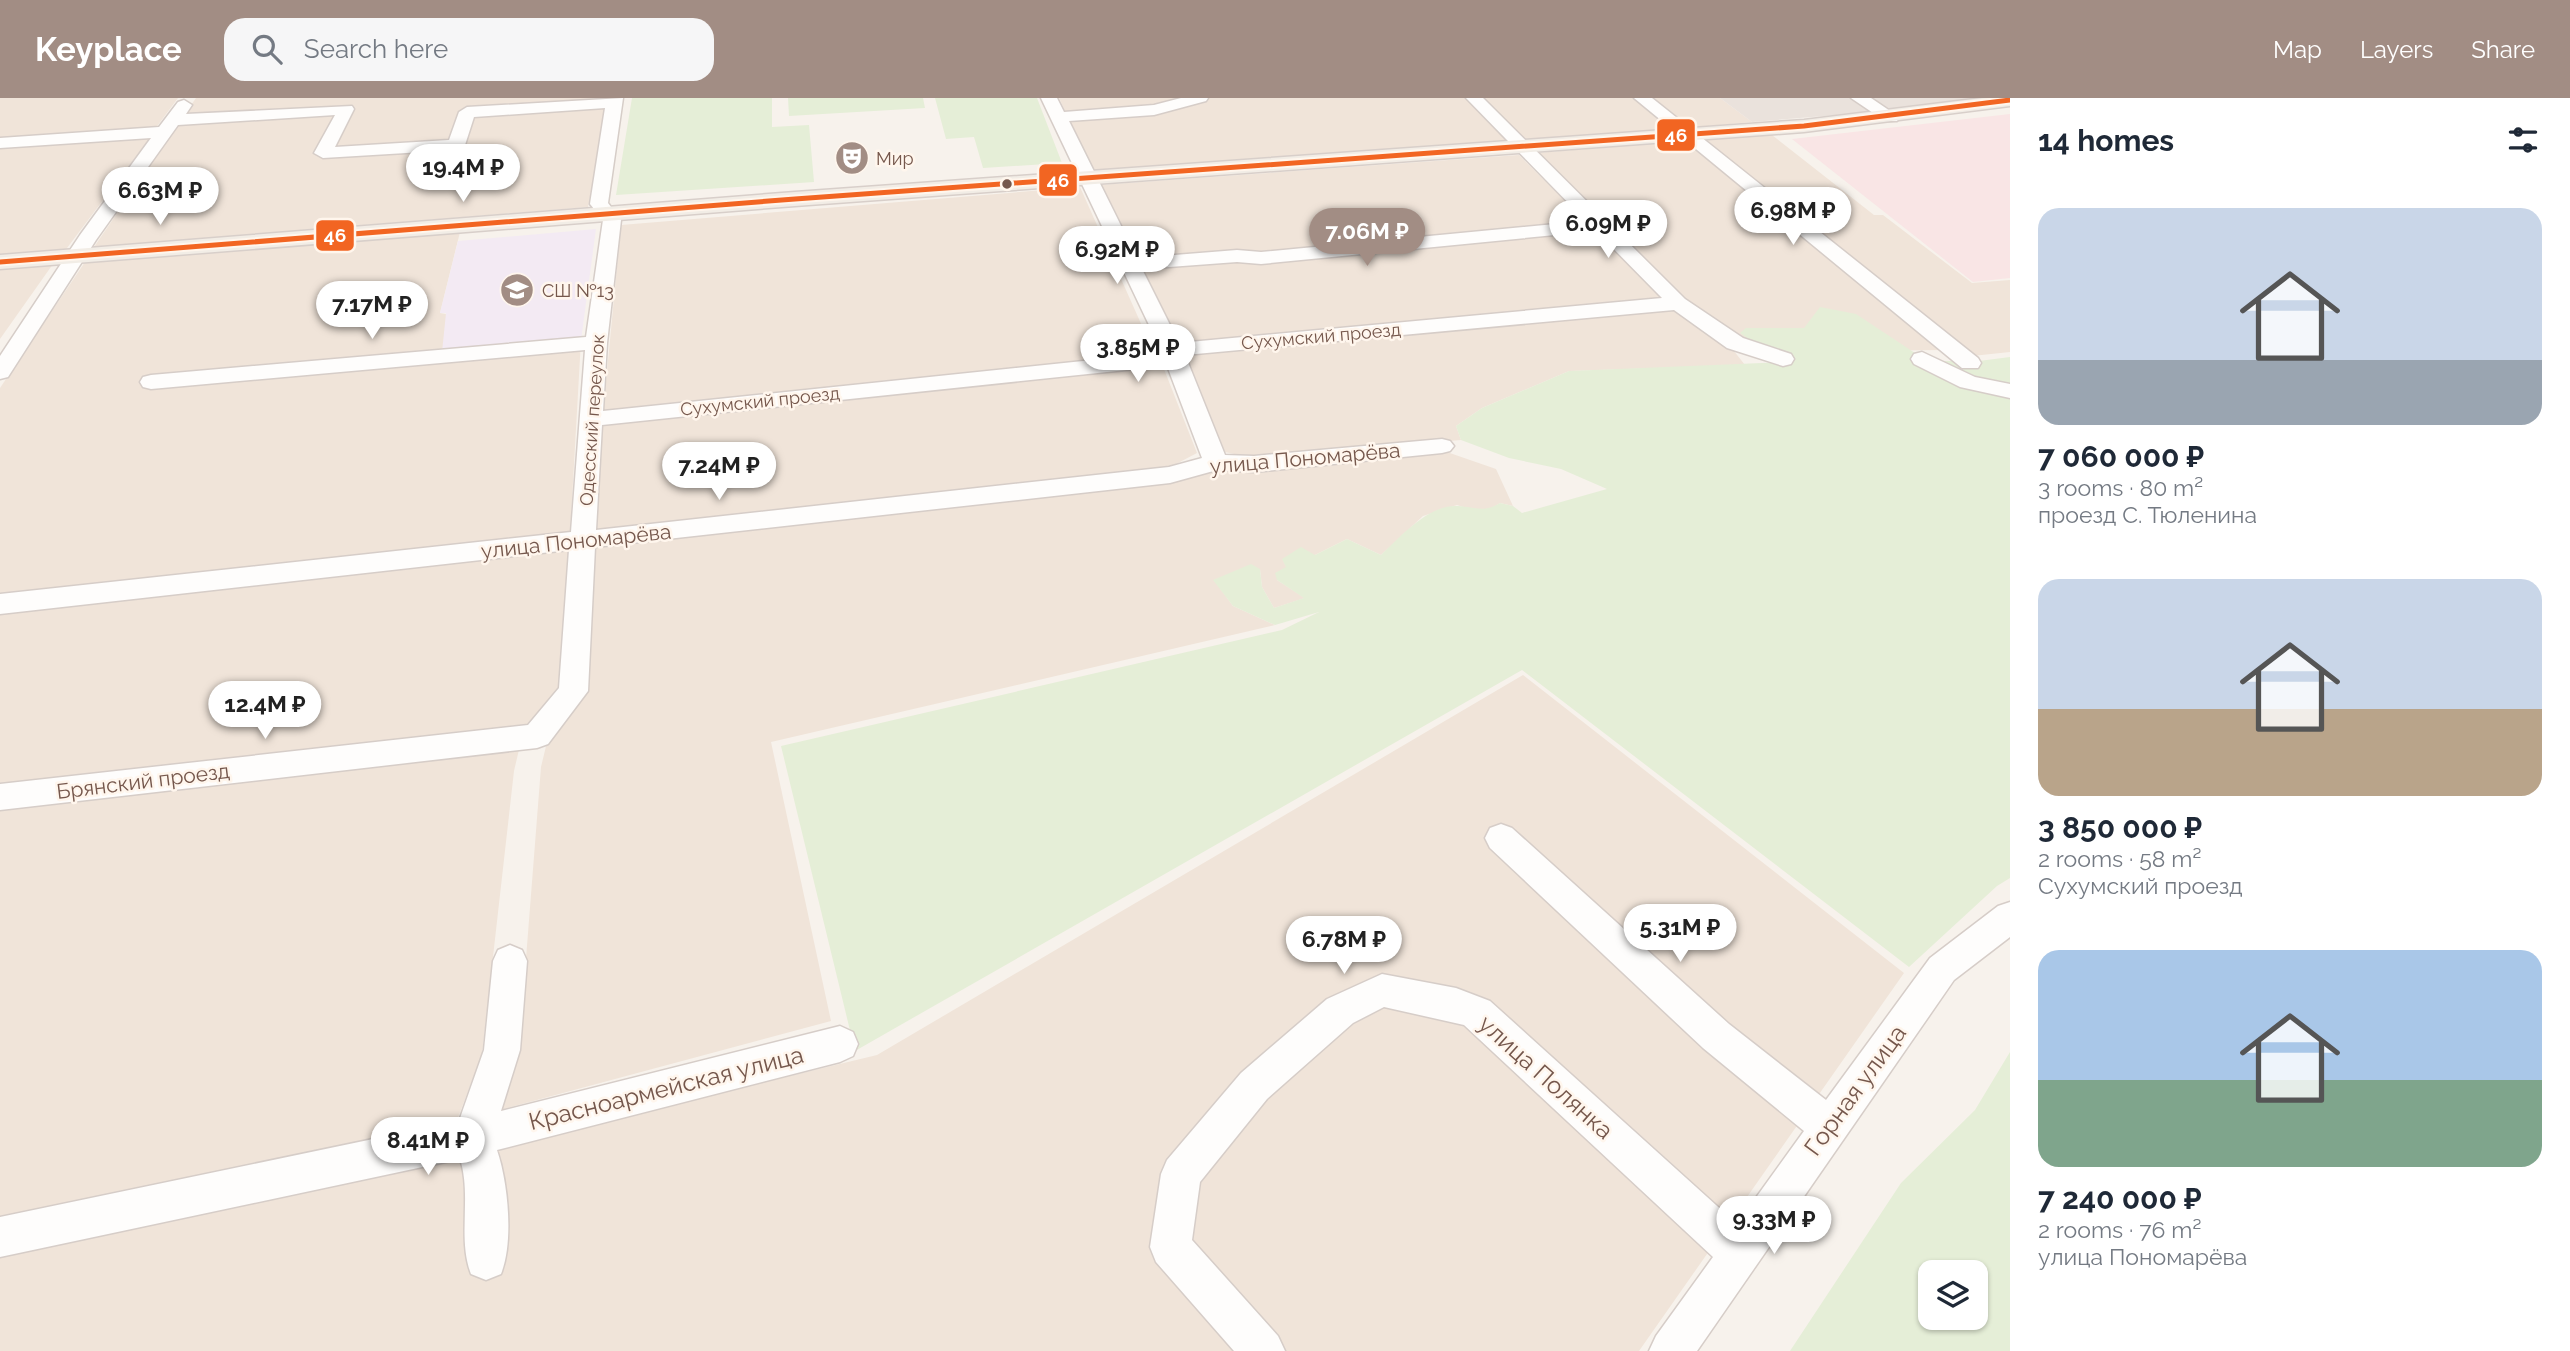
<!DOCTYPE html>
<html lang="en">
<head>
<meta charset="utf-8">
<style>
	:root { --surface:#fff; --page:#f6f6f7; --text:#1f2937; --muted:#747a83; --accent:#a28d84 }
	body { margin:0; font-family:Raleway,sans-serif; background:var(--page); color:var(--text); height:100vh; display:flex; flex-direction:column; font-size:26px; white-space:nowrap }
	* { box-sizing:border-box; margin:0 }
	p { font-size:23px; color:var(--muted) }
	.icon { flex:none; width:38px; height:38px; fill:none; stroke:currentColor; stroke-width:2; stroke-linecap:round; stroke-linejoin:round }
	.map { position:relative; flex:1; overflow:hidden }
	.details { display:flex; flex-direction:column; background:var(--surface); width:560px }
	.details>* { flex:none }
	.controls { position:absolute; left:1918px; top:1162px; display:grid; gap:14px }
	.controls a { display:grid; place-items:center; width:70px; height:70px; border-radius:14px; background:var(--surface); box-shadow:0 2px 5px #0004; font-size:35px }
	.price { position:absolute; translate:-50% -60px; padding:0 16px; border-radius:24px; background:#fff; color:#222; font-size:23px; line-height:46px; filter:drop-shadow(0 2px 4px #0008) }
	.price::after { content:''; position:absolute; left:50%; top:42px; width:21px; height:16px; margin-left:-10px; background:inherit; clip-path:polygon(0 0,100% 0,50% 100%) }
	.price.active { background:var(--accent); color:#fff }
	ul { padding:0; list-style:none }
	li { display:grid; align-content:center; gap:14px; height:371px; padding:0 28px }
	li span { display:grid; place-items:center; height:217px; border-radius:21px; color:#555 }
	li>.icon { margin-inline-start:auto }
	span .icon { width:126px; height:126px; fill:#fffc; stroke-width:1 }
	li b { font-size:30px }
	h2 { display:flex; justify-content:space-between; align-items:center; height:84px; padding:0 28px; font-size:30px }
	header { display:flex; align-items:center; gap:42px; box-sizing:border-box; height:98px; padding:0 35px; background:var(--accent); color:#fff }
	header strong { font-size:33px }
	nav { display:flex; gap:38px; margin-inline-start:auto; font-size:24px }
	.search { width:490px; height:63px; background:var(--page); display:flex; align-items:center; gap:18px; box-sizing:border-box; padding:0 24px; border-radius:21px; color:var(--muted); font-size:26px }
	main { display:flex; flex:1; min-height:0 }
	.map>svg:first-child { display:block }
	.residential { fill:#f0e4d9 }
	.industrial { fill:#eae2dc }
	.education { fill:#f3eaf3 }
	.medical { fill:#f9e5e5 }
	.green { fill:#e5eed7; fill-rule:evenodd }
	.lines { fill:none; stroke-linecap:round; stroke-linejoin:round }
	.minor-casing { stroke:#d6cdc8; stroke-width:3 }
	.major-casing { stroke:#d8cfca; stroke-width:3 }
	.minor { fill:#fefdfc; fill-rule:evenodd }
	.major { fill:#f2ede6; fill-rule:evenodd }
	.bus-1-casing { stroke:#fff6ed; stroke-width:9 }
	.bus-1 { stroke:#f26522; stroke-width:5 }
	.bus-dot { fill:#75574c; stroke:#fff6ed; stroke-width:2.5 }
	.labels { text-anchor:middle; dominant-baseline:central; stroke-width:5; stroke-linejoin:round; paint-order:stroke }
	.far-poi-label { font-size:18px; fill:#75574c; stroke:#fff6ed; text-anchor:start }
	.far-street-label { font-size:18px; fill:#75574c; stroke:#fff6ed }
	.street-label { font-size:21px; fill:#75574c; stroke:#fff6ed }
	.near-street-label { font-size:24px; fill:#75574c; stroke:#fff6ed }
	.line-badge { stroke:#fff6ed; stroke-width:2.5 }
	.badge-label { font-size:19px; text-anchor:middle; font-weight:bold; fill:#fff }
</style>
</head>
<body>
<header>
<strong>Keyplace</strong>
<div class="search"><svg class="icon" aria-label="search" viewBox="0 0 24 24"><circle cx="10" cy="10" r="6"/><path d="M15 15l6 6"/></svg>Search here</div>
<nav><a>Map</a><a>Layers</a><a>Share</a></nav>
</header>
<main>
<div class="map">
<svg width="2010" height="1253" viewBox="0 0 2010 1253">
	<rect width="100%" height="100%" fill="#f7f2ec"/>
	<!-- residential -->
	<path class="residential" d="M0 0H178L155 31 0 42Z
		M196 0H609L588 109 94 149Z
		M1059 0H1466L1508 44 1093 75Z
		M1484 0H1634L1672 32 1525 43Z
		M1648 0H1720L1752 24 1685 30Z
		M152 37 64 154 0 159V48Z
		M1772 37 1874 117H1883L1972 185 2010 182V254L1972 258 1699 42Z
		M1687 43 1943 252 1762 254 1683 204 1536 55Z
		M1519 57 1588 126 1260 156 1138 163 1099 87Z
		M1080 89 1155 257 603 315 621 127Z
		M1597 133 1662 198 1653 204 1180 247 1143 170Z
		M460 134 440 215 581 242 570 437 0 497V290L85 164Z
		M53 166 0 241V170Z
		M1676 210 1730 248 1745 267 1569 273 1482 310 1456 328 1461 342 1253 360 1225 354 1183 255Z
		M1162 266 1197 355 1176 366 1160 371 597 433 602 324Z
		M1444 353 1496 371 1513 408 1500 405 1491 411 1472 412 1457 407 1423 418 1381 457 1347 441 1315 457 1283 461 1287 469 1277 482 1305 500 1274 510 1262 489 1260 471 1214 482 1233 508 1275 527 771 644 831 923 500 1012 519 950 541 669 594 448 1174 383 1221 371Z
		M570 450 561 593 521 643 514 673 482 956 456 1025 0 1124V515Z
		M1523 577 1904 875 1639 1253H0V1155L496 1049 877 957Z"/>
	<!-- industrial -->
	<path class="industrial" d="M1720 0H1981L1873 14 1752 24Z"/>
	<!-- education -->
	<path class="education" d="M596 131 581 242 442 254 446 215H440L458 143Z"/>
	<!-- medical -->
	<path class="medical" d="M2010 16V180L1973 184 1792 41Z"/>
	<!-- green -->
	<path class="green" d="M632 0H772V29L809 27 814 84 616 97Z
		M788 0H923L925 10 789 18Z
		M935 0H1037L1062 65 983 70 974 39 946 41Z
		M1820 209 1856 216 1927 263H1979L2010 259V780L1997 788 1909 869 1522 572 855 953 781 648 1282 532 1319 514 1275 527 1233 508 1213 482 1251 466 1260 471 1262 489 1274 510 1304 500 1277 482 1275 475 1286 469 1282 461 1301 449 1315 457 1347 441 1381 457C1400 439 1429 406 1458 408 1475 409 1484 415 1500 405L1513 408 1522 415 1607 391 1561 371 1509 360 1461 342 1456 328 1482 310 1569 273 1783 264 1793 258 1769 255 1740 235 1746 230H1804Z
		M2010 954V1253H1790L1901 1085 1975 1012ZM1930 1174H1976V1220H1930Z"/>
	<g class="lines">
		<!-- minor casing -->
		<g class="minor-casing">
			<path id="minor" d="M623 0 608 105 621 122 607 245 603 313 1150 256 1160 250 1041 0H1057L1064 14 1154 7 1181 0H1208L1206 3 1154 17 1069 23 1137 160 1237 152 1261 154 1586 123 1466 0H1483L1685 201 1743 240 1791 256 1794 261 1791 266 1783 268 1727 250 1674 212 1185 257 1225 357 1254 358 1442 341 1450 343 1454 348 1450 353 1442 355 1254 374 1217 372 1170 385 595 449 588 593 548 646 537 650 0 712V686L528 627 559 590 569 452 0 516V496L571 434 585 252 151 291 143 289 140 284 143 279 151 277 586 239 603 122 590 106 605 10 474 19 465 47 456 52 323 60 314 55 335 17 178 27 96 142 8 279 0 281V258L80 137 151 40 0 50V40L159 29 178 4 184 2 192 7 186 16 352 8 354 11 335 49 449 42 459 14 467 9ZM1596 133 1662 200 1179 245 1142 171 1237 164 1261 166ZM1166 265 1202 360 1169 369 596 432 602 327 1155 269Z
				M1634 0H1652L1978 260 1981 265 1978 270H1962Z
				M1851 0H1871L1899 19 1897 23H1885Z
				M1922 254 1975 279 2010 286V300L1960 289 1914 266 1911 261 1914 256Z
				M1501 726 1512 730 1729 926 1826 1002 1930 860 1998 808 2010 804V839L1954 882 1697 1253H1649L1656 1238 1713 1159 1464 927 1384 909 1353 925 1267 1001 1200 1084 1192 1142 1278 1238 1285 1253H1234L1156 1164 1150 1149 1161 1076 1167 1062 1241 975 1327 901 1382 876 1456 890 1490 903 1737 1126 1804 1033 1703 950 1490 750 1485 740 1490 730Z
				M510 847 522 852 527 863 520 952 501 1013 840 928 853 934 858 946 853 958 840 964 497 1052C508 1085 514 1143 501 1176L486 1182 471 1176C457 1140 472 1098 460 1061L0 1159V1119L459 1023 484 952 493 863 498 852Z"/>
		</g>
		<!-- major casing -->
		<g class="major-casing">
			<path id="major" d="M1982 0H2010V8L1804 34 795 108 0 171V157L795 94 1804 22Z"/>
		</g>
		<!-- minor -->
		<use href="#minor" class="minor"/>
		<!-- major -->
		<use href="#major" class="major"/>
		<!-- bus-1 casing -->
		<g class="bus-1-casing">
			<path id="bus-1" d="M0 164 795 101 1804 28 2010 2"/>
		</g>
		<!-- bus-1 -->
		<use href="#bus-1" class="bus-1"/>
	</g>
	<!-- icons -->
	<defs>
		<g id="theatre-disc" transform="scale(1.75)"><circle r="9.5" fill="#a28d84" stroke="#fff6ed"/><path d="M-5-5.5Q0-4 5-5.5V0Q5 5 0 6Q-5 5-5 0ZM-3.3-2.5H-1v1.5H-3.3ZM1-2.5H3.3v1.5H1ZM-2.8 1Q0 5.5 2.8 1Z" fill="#fff"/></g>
		<g id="school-disc" transform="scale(1.75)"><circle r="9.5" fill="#a28d84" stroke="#fff6ed"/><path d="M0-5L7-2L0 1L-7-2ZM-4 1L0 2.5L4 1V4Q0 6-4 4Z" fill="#fff"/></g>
	</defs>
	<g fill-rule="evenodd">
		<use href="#theatre-disc" x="852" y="60"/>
		<use href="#school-disc" x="517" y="192"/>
	</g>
	<!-- markers -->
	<circle class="bus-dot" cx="1007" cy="86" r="6"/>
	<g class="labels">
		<!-- far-poi labels -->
		<g class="far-poi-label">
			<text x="876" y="60">Мир</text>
			<text x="542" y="192">СШ №13</text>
		</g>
		<!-- far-street labels -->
		<g class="far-street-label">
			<text transform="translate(1321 238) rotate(-5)">Сухумский проезд</text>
			<text transform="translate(760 303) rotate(-6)">Сухумский проезд</text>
			<text transform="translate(592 322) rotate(-86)">Одесский переулок</text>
		</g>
		<!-- street labels -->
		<g class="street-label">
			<text transform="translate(1305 360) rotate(-5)">улица Пономарёва</text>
			<text transform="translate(576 443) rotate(-6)">улица Пономарёва</text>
			<text transform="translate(143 683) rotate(-7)">Брянский проезд</text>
		</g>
		<!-- near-street labels -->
		<g class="near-street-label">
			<text transform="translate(1546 979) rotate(42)">улица Полянка</text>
			<text transform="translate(666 990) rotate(-14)">Красноармейская улица</text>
			<text transform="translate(1855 992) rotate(-54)">Горная улица</text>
		</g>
	</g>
	<g class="line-badge">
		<rect x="1656" y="20" width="40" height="34" rx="7" fill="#f26522"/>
		<rect x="1038" y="65" width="40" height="34" rx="7" fill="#f26522"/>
		<rect x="315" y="121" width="40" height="33" rx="7" fill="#f26522"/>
	</g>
	<g class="badge-label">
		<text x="1676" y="44">46</text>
		<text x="1058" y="89">46</text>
		<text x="335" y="144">46</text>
	</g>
</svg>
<div class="controls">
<a><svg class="icon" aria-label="layers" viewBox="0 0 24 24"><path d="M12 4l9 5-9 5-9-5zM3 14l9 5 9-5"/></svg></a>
</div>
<b class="price" style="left:463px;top:106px">19.4M ₽</b>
<b class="price" style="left:160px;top:129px">6.63M ₽</b>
<b class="price" style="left:1793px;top:149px">6.98M ₽</b>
<b class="price" style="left:1608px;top:162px">6.09M ₽</b>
<b class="price active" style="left:1367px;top:170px">7.06M ₽</b>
<b class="price" style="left:1117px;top:188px">6.92M ₽</b>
<b class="price" style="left:372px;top:243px">7.17M ₽</b>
<b class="price" style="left:1138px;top:286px">3.85M ₽</b>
<b class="price" style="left:719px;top:404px">7.24M ₽</b>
<b class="price" style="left:265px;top:643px">12.4M ₽</b>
<b class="price" style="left:1680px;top:866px">5.31M ₽</b>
<b class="price" style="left:1344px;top:878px">6.78M ₽</b>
<b class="price" style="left:428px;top:1079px">8.41M ₽</b>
<b class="price" style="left:1774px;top:1158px">9.33M ₽</b>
</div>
<section class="details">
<h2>14 homes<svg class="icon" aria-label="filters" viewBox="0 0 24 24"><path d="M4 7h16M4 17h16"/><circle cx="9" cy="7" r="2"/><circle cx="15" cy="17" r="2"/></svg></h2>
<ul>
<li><span style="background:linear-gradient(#c9d6e8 70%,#9aa5b1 0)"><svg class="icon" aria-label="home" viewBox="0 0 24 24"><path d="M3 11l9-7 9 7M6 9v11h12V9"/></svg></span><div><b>7 060 000 ₽</b><p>3 rooms · 80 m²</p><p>проезд С. Тюленина</p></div></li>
<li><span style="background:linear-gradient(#c9d6e8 60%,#b9a48a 0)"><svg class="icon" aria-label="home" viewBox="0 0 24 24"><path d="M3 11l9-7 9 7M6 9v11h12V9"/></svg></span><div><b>3 850 000 ₽</b><p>2 rooms · 58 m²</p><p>Сухумский проезд</p></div></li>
<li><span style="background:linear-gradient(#a9c7e8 60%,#7fa58c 0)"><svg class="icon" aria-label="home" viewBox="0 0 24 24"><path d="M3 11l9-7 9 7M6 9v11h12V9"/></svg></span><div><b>7 240 000 ₽</b><p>2 rooms · 76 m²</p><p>улица Пономарёва</p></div></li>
</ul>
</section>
</main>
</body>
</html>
